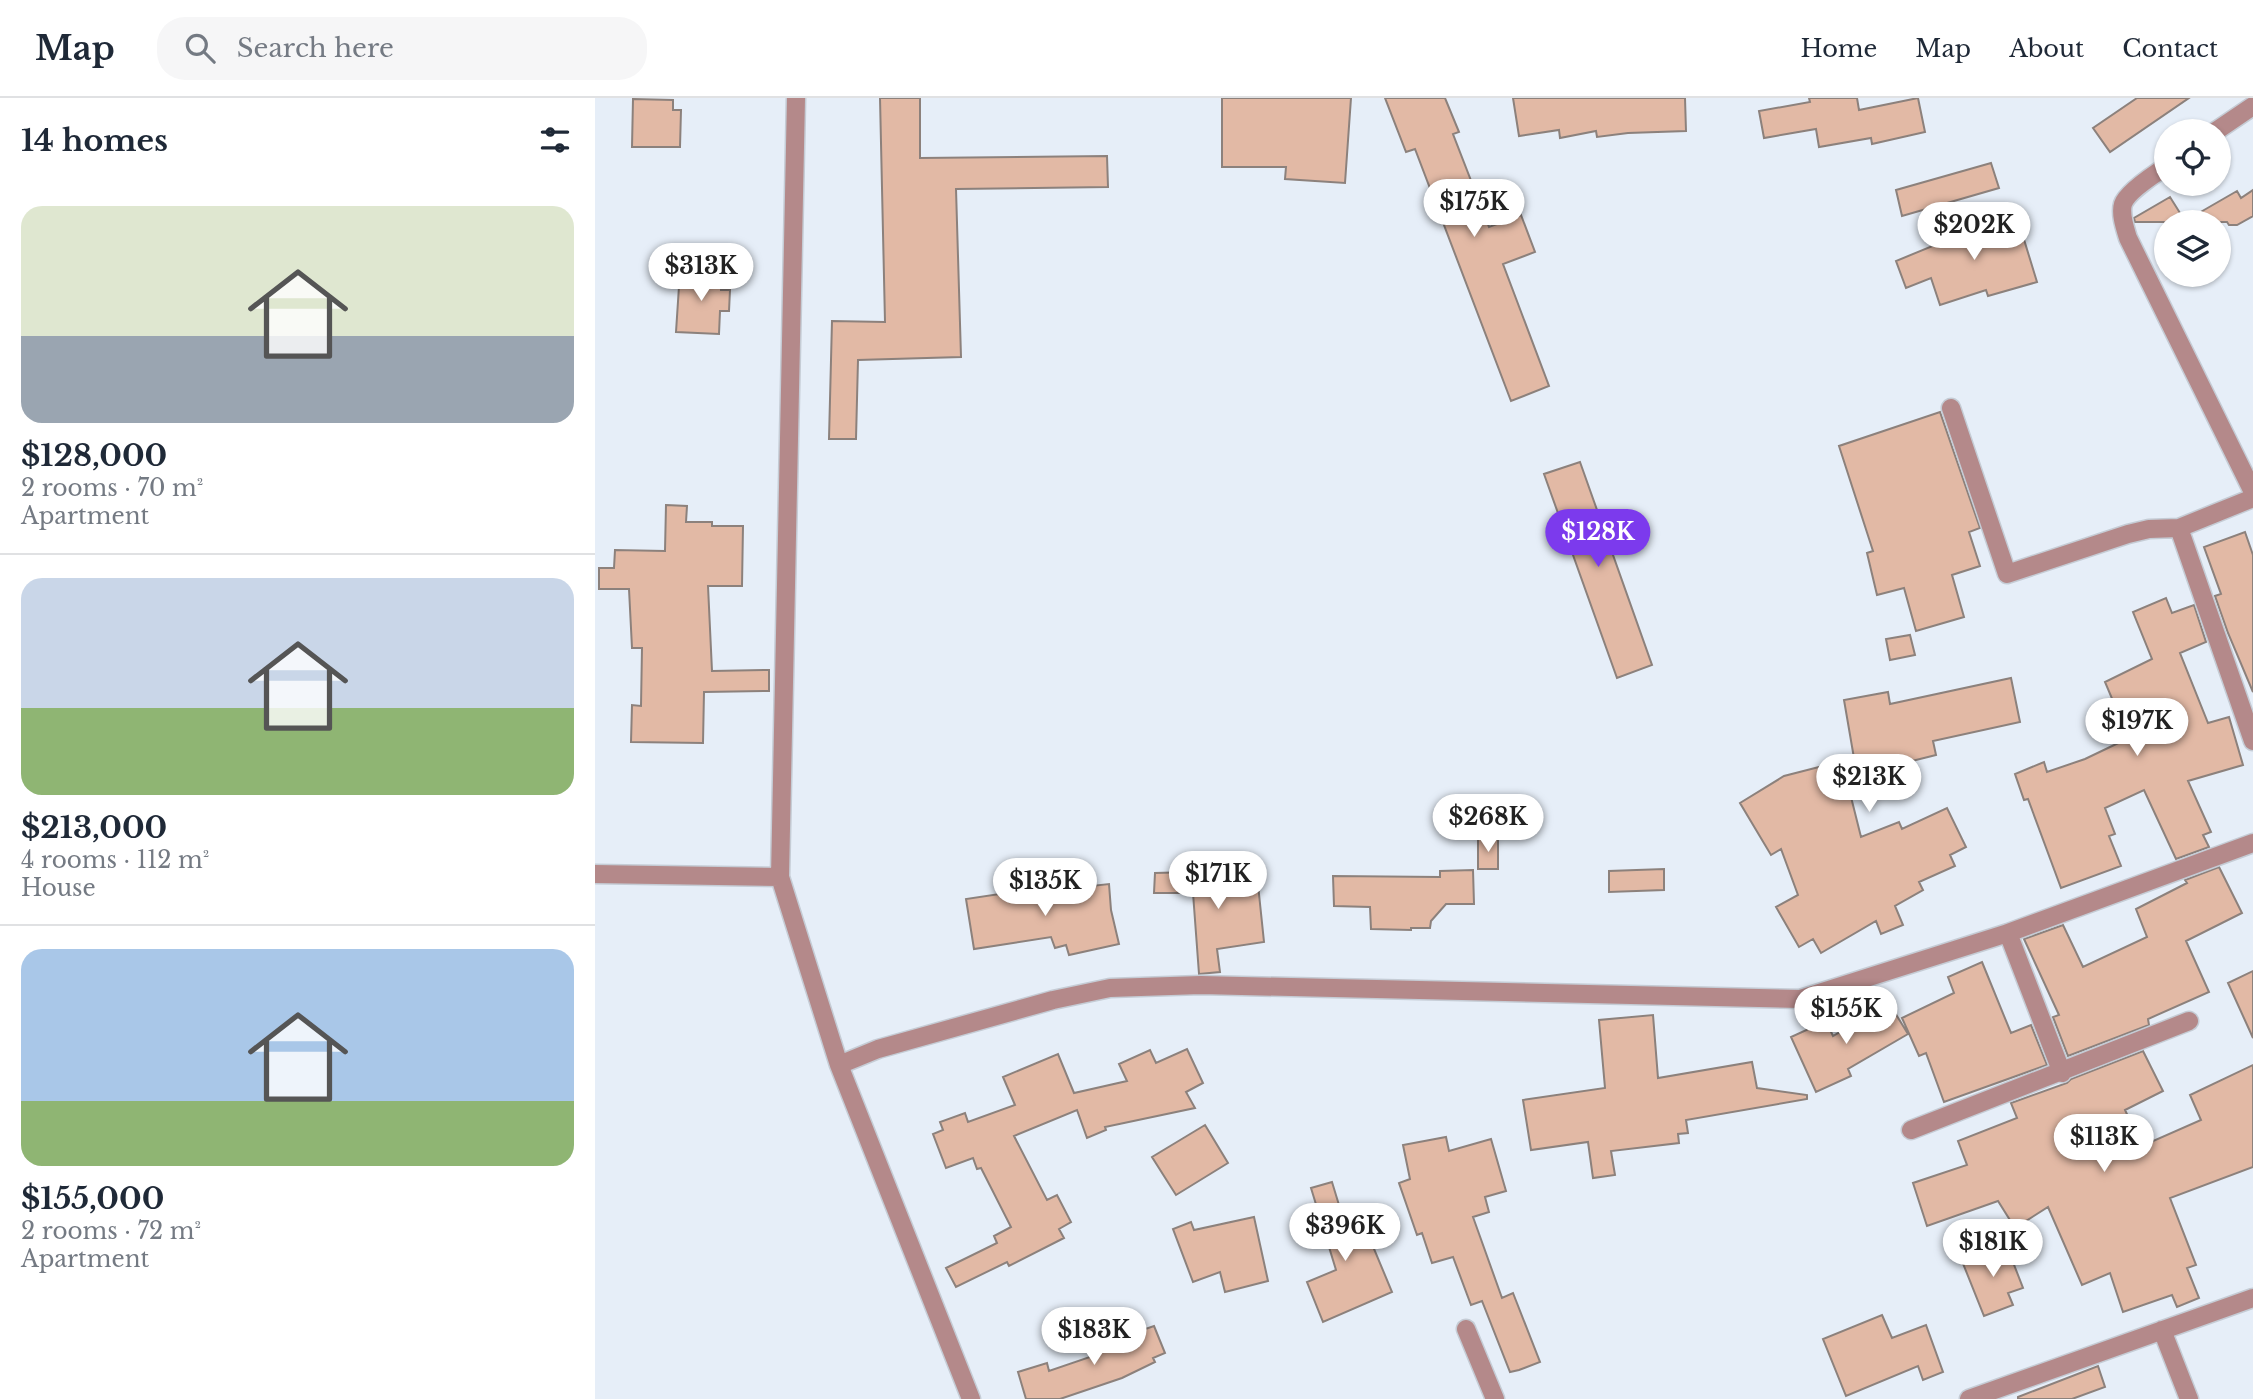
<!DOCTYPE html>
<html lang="en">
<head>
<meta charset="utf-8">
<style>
	:root { --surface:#fff; --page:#f6f6f7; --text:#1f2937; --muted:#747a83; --line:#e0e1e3; --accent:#7c3aed }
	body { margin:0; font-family:"Libre Baskerville",serif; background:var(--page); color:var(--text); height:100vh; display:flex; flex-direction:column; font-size:26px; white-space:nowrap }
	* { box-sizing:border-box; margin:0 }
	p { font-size:23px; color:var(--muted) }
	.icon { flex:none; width:38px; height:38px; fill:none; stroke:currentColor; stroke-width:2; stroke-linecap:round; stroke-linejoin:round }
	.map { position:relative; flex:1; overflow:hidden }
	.details { display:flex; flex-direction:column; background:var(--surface); width:595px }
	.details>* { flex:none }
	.controls { position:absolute; left:1559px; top:21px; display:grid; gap:14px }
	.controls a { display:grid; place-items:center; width:77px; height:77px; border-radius:50%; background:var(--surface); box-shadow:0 2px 5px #0004; font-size:35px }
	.price { position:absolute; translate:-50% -60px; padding:0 16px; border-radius:24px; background:#fff; color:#222; font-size:23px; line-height:46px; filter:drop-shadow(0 2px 4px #0008) }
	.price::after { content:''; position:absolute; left:50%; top:42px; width:21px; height:16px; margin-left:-10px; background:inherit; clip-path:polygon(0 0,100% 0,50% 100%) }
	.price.on { background:var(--accent); color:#fff }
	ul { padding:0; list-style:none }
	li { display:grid; align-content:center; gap:14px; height:371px; padding:0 21px }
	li+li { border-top:2px solid var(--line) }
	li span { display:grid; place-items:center; height:217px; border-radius:21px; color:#555 }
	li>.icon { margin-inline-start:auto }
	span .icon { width:126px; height:126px; fill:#fffc; stroke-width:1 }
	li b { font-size:30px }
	h2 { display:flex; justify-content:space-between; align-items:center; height:84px; padding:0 21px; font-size:30px }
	header { display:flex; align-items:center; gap:42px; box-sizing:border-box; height:98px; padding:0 35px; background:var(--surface); border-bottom:2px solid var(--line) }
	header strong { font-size:33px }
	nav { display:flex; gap:38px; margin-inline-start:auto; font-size:24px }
	.search { width:490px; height:63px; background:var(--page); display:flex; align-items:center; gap:18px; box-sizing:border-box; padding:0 24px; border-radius:28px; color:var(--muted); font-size:26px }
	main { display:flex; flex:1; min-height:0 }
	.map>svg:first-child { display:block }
	.building { fill:#e2b9a5; stroke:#8c817c; stroke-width:2 }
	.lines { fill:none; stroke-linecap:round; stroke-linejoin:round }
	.street-casing { stroke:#c5ccd5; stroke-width:21 }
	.street { stroke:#b4898a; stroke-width:18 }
</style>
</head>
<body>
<header>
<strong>Map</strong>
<div class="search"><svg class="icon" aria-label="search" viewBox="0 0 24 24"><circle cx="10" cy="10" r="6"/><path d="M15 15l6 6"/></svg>Search here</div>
<nav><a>Home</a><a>Map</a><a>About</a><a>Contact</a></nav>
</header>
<main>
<section class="details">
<h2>14 homes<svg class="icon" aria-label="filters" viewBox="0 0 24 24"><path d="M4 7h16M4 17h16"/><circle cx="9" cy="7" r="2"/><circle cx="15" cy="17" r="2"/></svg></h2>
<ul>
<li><span style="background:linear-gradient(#dfe7d0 60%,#9aa5b1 0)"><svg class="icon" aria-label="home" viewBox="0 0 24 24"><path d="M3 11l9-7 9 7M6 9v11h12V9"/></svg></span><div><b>$128,000</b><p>2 rooms · 70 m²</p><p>Apartment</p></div></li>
<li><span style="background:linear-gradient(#c9d6e8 60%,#8fb573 0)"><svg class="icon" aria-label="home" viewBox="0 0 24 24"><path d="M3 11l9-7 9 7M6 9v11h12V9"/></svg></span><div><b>$213,000</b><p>4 rooms · 112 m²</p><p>House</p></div></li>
<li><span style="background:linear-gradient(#a9c7e8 70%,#8fb573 0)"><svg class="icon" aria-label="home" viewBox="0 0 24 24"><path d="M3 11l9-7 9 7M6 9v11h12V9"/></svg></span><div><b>$155,000</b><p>2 rooms · 72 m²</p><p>Apartment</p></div></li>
</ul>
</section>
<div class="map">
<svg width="1658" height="1301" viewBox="0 0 1658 1301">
	<rect width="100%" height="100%" fill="#e6eef8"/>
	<!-- building -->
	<path class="building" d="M285 0H325V60L512 58 513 89 361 91 366 259 263 262 261 341H234L237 223 290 224Z
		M627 0H756L750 85 690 81 691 69H627Z
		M790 0H850L864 34 858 36 894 129 926 117 940 154 908 166 954 288 916 303 820 51 811 54Z
		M918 0H1090L1091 33 1033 35 1002 39 1001 33 965 40 964 32 924 38Z
		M1214 0H1262L1264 12 1323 0 1330 34 1277 46 1276 40 1224 49 1221 31 1169 40 1164 13 1215 4Z
		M1542 0H1594L1515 54 1498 30Z
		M38 1 78 2V12H86L85 49H37Z
		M1396 65 1404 90 1307 118 1301 92Z
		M1658 92V118L1642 127H1634L1632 124H1540L1539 120 1575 99 1590 123 1642 93 1646 100Z
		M1425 112 1431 133 1427 135 1442 184 1393 198 1391 192 1345 207 1336 180 1311 190 1301 163Z
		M85 173 126 175V192H135L134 213H125L124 236 81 234Z
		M1345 314 1385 430 1374 434 1385 468 1357 477 1369 519 1321 533 1309 490 1282 497 1272 455 1278 453 1244 348Z
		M985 364 1057 567 1022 580 949 376Z
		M71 407 92 408 91 424H117V428H148L147 488H113L117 573 174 572V593L109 594 108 645 36 644 37 607 46 608 47 550H37L34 491H4V470H19L20 452 70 453Z
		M1650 434 1658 457V594L1633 535 1620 498 1626 496 1609 449Z
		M1571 500 1577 515 1599 507 1611 544 1585 555 1613 625 1634 619 1648 667 1593 683 1616 734 1608 737 1614 749 1581 761 1549 692 1510 710 1520 736 1514 738 1526 768 1466 790 1433 701 1429 702 1420 676 1449 664 1452 674 1490 661 1536 639 1520 603H1518L1510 584 1557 561 1538 514Z
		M1315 537 1320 557 1295 562 1291 541Z
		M1416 580 1425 624 1338 643 1341 657 1305 666 1308 681 1254 691 1266 739 1304 724 1307 731 1352 710 1371 749 1355 757 1360 768 1324 784 1328 792 1300 808 1308 827 1286 836 1281 823 1226 855 1218 841 1204 849 1181 809 1203 797 1186 751 1176 757 1145 705 1189 678 1259 660 1249 602 1293 594 1295 606Z
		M883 740H903V771H883Z
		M1624 769 1647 815 1591 843 1614 894 1553 921 1554 927 1473 958 1458 919 1464 917 1429 841 1468 827 1488 869 1552 839 1541 811 1592 785 1590 782Z
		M1069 771V792L1014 794V773Z
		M878 772 879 806H851L836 823 835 830H816V832L776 831 775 809 739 808 738 778 845 779V773Z
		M597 774 662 777 669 844 622 851 625 874 604 876 598 795H559L560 775Z
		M514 786 516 812 524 846 474 857 471 847 460 850 456 839 379 851 371 801 432 792 433 795Z
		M1387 864 1416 935 1436 927 1452 967 1349 1004 1331 955 1324 958 1307 920 1359 895 1353 879Z
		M1658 873V940L1633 885Z
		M1294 905 1313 936 1253 971 1256 978 1221 994 1196 939 1231 923 1238 938Z
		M1058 917 1063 980 1157 964 1162 990 1212 997V1001L1091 1022 1093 1035 1083 1036 1084 1045 1016 1053 1020 1077 998 1080 993 1044 936 1052 928 1002 1010 990 1004 922Z
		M592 951 608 985 591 994 600 1010 510 1029 511 1032 492 1040 482 1012 419 1038 452 1102 462 1097 476 1124 464 1131 469 1140 414 1168 412 1164 361 1189 351 1170 402 1145 399 1138 416 1129 386 1070 382 1071 378 1060 351 1070 338 1036 348 1032 345 1024 370 1015 373 1024 420 1007 408 979 463 956 479 995 532 983 524 966 555 952 561 965Z
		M1548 953 1568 993 1530 1012 1547 1048 1606 1022 1595 997 1658 967V1069L1575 1100 1601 1167 1592 1170 1604 1200 1582 1209 1577 1197 1528 1214 1515 1175 1487 1187 1453 1109 1420 1130 1403 1103 1332 1128 1318 1085 1372 1067 1363 1043 1422 1020 1416 1005 1472 985 1476 981Z
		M610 1027 633 1065 581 1097 557 1059Z
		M851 1039 854 1053 896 1041 911 1093 890 1099 894 1114 878 1119 907 1200 918 1195 945 1264 924 1272 915 1274 887 1203 876 1207 858 1159 837 1165 827 1135 822 1137 804 1085 815 1081 808 1047Z
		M737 1084 754 1140 772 1134 797 1194 728 1224 712 1184 741 1172 716 1090Z
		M659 1119 673 1183 630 1194 625 1174 598 1184 578 1131 596 1124 599 1132Z
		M1411 1146 1428 1190 1413 1195 1418 1207 1389 1218 1367 1163Z
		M1287 1217 1297 1240 1331 1227 1348 1274 1328 1282 1323 1268 1251 1298 1228 1241Z
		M559 1228 570 1255 558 1260 560 1264 527 1280 465 1301H431L423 1274 452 1265 454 1273 501 1257 498 1249Z
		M1503 1268 1510 1289 1477 1301H1423V1299Z"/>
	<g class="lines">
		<!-- street casing -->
		<g class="street-casing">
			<path id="street" d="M201 0 185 779 244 967 376 1301
				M1621 33 1658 8
				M1572 68C1561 75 1532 94 1528 106 1525 116 1530 130 1533 140L1658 394
				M1356 310 1412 476 1533 436 1554 431 1584 430 1658 643
				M1584 430 1658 400
				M0 776 185 779
				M1413 835 1467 975
				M244 967 283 951 458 902 515 890 606 887 1205 901 1413 835 1658 745
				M1316 1032 1594 923
				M871 1231 900 1301
				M1567 1232 1594 1301
				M1374 1301 1658 1200"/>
		</g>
		<!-- street -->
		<use href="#street" class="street"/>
	</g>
</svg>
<div class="controls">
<a><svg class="icon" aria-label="locate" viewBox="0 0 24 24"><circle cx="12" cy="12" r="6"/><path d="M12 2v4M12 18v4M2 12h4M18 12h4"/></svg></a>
<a><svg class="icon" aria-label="layers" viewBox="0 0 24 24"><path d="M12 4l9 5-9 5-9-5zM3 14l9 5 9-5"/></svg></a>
</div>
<b class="price" style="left:879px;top:141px">$175K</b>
<b class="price" style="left:1379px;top:164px">$202K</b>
<b class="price" style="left:106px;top:205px">$313K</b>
<b class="price on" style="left:1003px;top:471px">$128K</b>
<b class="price" style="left:1542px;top:660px">$197K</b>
<b class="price" style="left:1274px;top:716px">$213K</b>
<b class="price" style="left:893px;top:756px">$268K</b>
<b class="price" style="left:623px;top:813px">$171K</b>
<b class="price" style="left:450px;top:820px">$135K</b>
<b class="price" style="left:1251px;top:948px">$155K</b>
<b class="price" style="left:1509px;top:1076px">$113K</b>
<b class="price" style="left:750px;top:1165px">$396K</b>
<b class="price" style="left:1398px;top:1181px">$181K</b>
<b class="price" style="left:499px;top:1269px">$183K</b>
</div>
</main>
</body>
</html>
